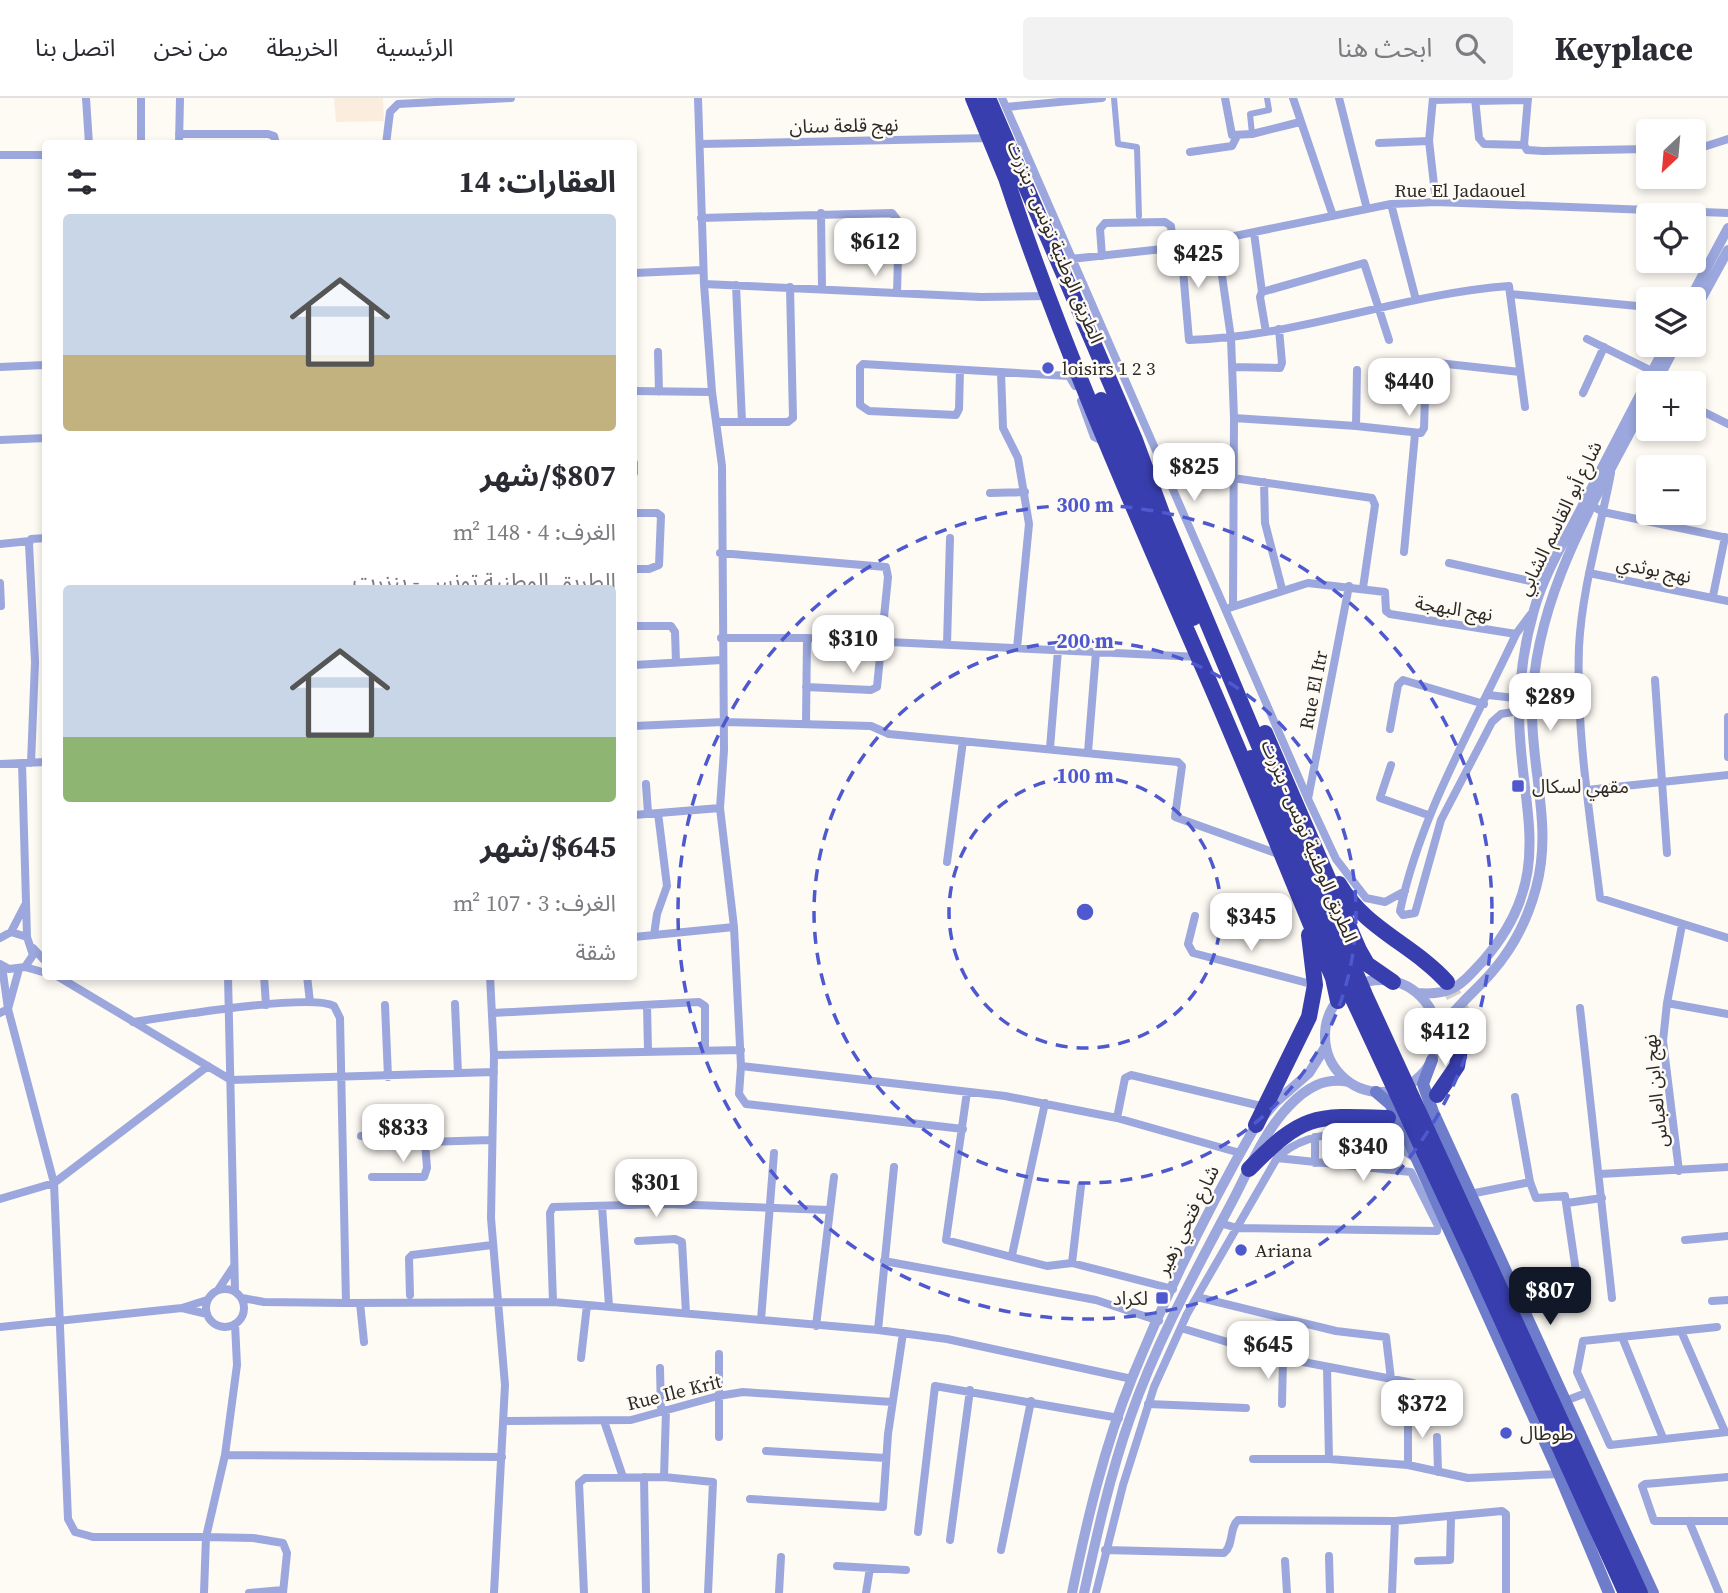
<!DOCTYPE html>
<html lang="ar">
<head>
<meta charset="utf-8">
<style>
	:root { --surface:#fff; --page:#f2f2f3; --text:#2b2b33; --muted:#7c7c81; --line:#e1e1e2; --accent:#111827 }
	body { margin:0; font-family:"Source Serif 4","Noto Sans Arabic",serif; background:var(--page); color:var(--text); direction:rtl; height:100vh; display:flex; flex-direction:column; font-size:26px; white-space:nowrap }
	* { box-sizing:border-box; margin:0 }
	p { font-size:23px; color:var(--muted) }
	.icon { flex:none; width:38px; height:38px; fill:none; stroke:currentColor; stroke-width:2; stroke-linecap:round; stroke-linejoin:round }
	.map { position:relative; flex:1; overflow:hidden; direction:ltr }
	.sheet { position:absolute; left:42px; top:42px; width:595px; height:840px; display:flex; flex-direction:column; background:var(--surface); border-radius:7px; box-shadow:0 4px 10px #0003; direction:rtl }
	.sheet>* { flex:none }
	.needle { width:46px; rotate:206deg }
	.controls { position:absolute; left:1636px; top:21px; display:grid; gap:14px }
	.controls a { display:grid; place-items:center; width:70px; height:70px; border-radius:7px; background:var(--surface); box-shadow:0 4px 10px #0003; font-size:35px }
	.price { position:absolute; translate:-50% -60px; padding:0 16px; border-radius:14px; background:#fff; color:#222; font-size:23px; line-height:46px; filter:drop-shadow(0 2px 4px #0008) }
	.price::after { content:''; position:absolute; left:50%; top:42px; width:21px; height:16px; margin-left:-10px; background:inherit; clip-path:polygon(0 0,100% 0,50% 100%) }
	.price.on { background:var(--accent); color:#fff }
	ul { padding:0; list-style:none }
	li { display:grid; align-content:center; gap:14px; height:371px; padding:0 21px }
	li span { display:grid; place-items:center; height:217px; border-radius:7px; color:#555 }
	li>.icon { margin-inline-start:auto }
	span .icon { width:126px; height:126px; fill:#fffc; stroke-width:1 }
	li b { font-size:30px }
	h2 { display:flex; justify-content:space-between; align-items:center; height:84px; padding:0 21px; font-size:30px }
	header { display:flex; align-items:center; gap:42px; box-sizing:border-box; height:98px; padding:0 35px; background:var(--surface); border-bottom:2px solid var(--line) }
	header strong { font-size:33px }
	nav { display:flex; gap:38px; margin-inline-start:auto; font-size:24px }
	.search { width:490px; height:63px; background:var(--page); display:flex; align-items:center; gap:18px; box-sizing:border-box; padding:0 24px; border-radius:7px; color:var(--muted); font-size:26px }
	.map>svg:first-child { display:block }
	.built { fill:#faedde }
	.lines { fill:none; stroke-linecap:round; stroke-linejoin:round }
	.motorway-tunnel { stroke:#d4d0cb; stroke-width:16; stroke-dasharray:16 8; stroke-linecap:butt }
	.pedestrian { stroke:#9ba7dd; stroke-width:6 }
	.minor { stroke:#9ba7dd; stroke-width:8 }
	.tertiary { stroke:#9ba7dd; stroke-width:10 }
	.secondary { stroke:#6e7dcb; stroke-width:12 }
	.motorway { stroke:#393eaf; stroke-width:16 }
	.motorway-bridge { stroke:#393eaf; stroke-width:16 }
	.ring { fill:none; stroke:#4e59cf; stroke-width:3.5; stroke-dasharray:12 9 }
	.poi-dot { fill:#4e59cf; stroke:#fefaf4; stroke-width:2.5 }
	.labels { text-anchor:middle; dominant-baseline:central; stroke-width:5; stroke-linejoin:round; paint-order:stroke }
	.street-label { font-size:19px; fill:#2c2926; stroke:#fefaf4 }
	.poi-label { font-size:19px; fill:#2c2926; stroke:#fefaf4; text-anchor:start }
	.centre { fill:#4e59cf; stroke:#fefaf4; stroke-width:3.5 }
	.ring-label { font-size:21px; text-anchor:middle; font-weight:bold; fill:#4e59cf; stroke:#fefaf4; stroke-width:5; stroke-linejoin:round; paint-order:stroke }
</style>
</head>
<body>
<header>
<strong>Keyplace</strong>
<div class="search"><svg class="icon" aria-label="search" viewBox="0 0 24 24"><circle cx="10" cy="10" r="6"/><path d="M15 15l6 6"/></svg>ابحث هنا</div>
<nav><a>الرئيسية</a><a>الخريطة</a><a>من نحن</a><a>اتصل بنا</a></nav>
</header>
<div class="map">
<svg width="1728" height="1495" viewBox="0 0 1728 1495">
	<rect width="100%" height="100%" fill="#fefaf4"/>
	<!-- built -->
	<path class="built" d="M334 0H383L384 23 336 24Z"/>
	<g class="lines">
		<!-- motorway-tunnel -->
		<path class="motorway-tunnel" d="M1447 884 1462 914 1464 929"/>
		<!-- pedestrian -->
		<path class="pedestrian" d="M1114 0 1118 46 1137 49 1139 118
			M1252 36 1250 16 1269 12 1267 0"/>
		<!-- minor -->
		<path class="minor" d="M86 0 89 46
			M141 0V46
			M698 0 704 186 712 294 722 368 724 652 720 710 734 829 741 968 1005 998 1117 1020 1240 1055
			M1002 0 1308 701 1336 761 1366 800 1385 804 1405 793
			M1225 0 1232 37 1252 36 1300 24
			M1293 0 1333 118
			M1339 0 1367 111
			M1433 0 1429 43 1436 104
			M1475 0 1479 40 1484 46 1524 47 1527 52 1543 53 1648 51
			M1433 2 1476 1
			M1476 3 1528 2
			M1006 9 1102 0
			M179 36H268L274 38 276 46
			M1379 45 1429 43
			M179 46 180 0
			M386 46 390 14 398 6 511 0
			M700 46 990 40
			M1524 47 1528 0
			M1694 52 1728 41
			M1190 54 1232 48 1237 38
			M0 57H46
			M1391 106 1416 202
			M821 115 822 191
			M701 120 892 115 899 124 897 195
			M1254 135 1262 194
			M1217 143 1231 240 1234 320 1233 508
			M1181 149 1189 242C1298 239 1401 196 1509 188L1525 309
			M1102 158 1100 131 1105 125 1165 124 1171 128 1173 150
			M1071 161 1181 149 1391 106 1436 104 1728 115
			M634 175 703 172
			M704 186 981 199 1047 198
			M736 187 742 324
			M1510 196 1648 209
			M1266 234 1260 199 1262 194 1364 165 1389 242
			M1587 241 1652 273
			M658 254 659 294
			M46 255V326
			M0 269 45 267
			M1232 269 1280 270 1282 265 1279 231
			M960 272 959 311 956 317 869 313 860 307V269L863 266 1069 278 1075 288
			M1001 274 1003 330 1018 360 1029 426 1017 550
			M634 293 712 294
			M1583 295 1604 249
			M1081 303 1094 339 1104 344
			M1694 309 1728 326
			M1234 320 1356 328 1421 335 1424 330 1426 268 1429 264 1520 274
			M716 324H788L793 320 790 189
			M1356 328 1357 272
			M0 342 46 340
			M634 365V375
			M1611 375C1600 433 1582 490 1579 549 1576 633 1590 717 1600 800L1728 840
			M1233 380 1372 400 1375 407 1363 490
			M1264 384 1265 425 1282 491
			M990 395 1025 394
			M1587 405 1603 414 1728 440
			M634 415H657L661 418 659 467 649 471H634
			M0 446 30 443
			M1404 454 1415 336
			M720 455 886 469 888 479 877 589 871 592 806 589
			M1449 465 1543 486
			M1589 475 1728 503
			M0 485 1 508
			M1713 498 1725 439
			M1229 510 1308 485 1385 494 1386 513 1390 516 1516 536
			M634 528H671L675 534 676 564
			M721 540H807L1199 559
			M947 546 950 440
			M634 567 722 562
			M1488 597 1533 602
			M1524 612 1501 616 1492 624 1441 722 1415 815 1403 817 1400 813C1421 714 1474 627 1516 536L1530 517
			M1728 619V659
			M806 625 807 540
			M634 628 724 624 871 628 889 636 1178 664 1182 668 1175 719 1281 757
			M1390 631 1398 587 1403 582 1484 606
			M1050 650 1058 552
			M1088 654 1096 554
			M22 665 27 839
			M31 665 35 564 29 446 31 441 46 440
			M0 666 46 664
			M1391 667 1380 700 1428 717
			M646 686 648 715
			M1587 692 1662 684 1655 582
			M1308 701 1349 488
			M634 717 720 710
			M1667 755 1662 684 1728 677
			M947 764 963 643
			M1195 818 1188 846 1193 855 1315 887
			M11 834 25 807
			M654 837 657 816 667 788 658 715
			M634 839 734 829
			M0 840 11 834 27 839 33 857 25 869
			M33 850 46 864
			M0 866 9 871 25 869 46 875
			M2 868 8 911 54 1085 68 1421 75 1434 93 1439H206L225 1357 237 1267 235 1226
			M57 878 231 982 494 974
			M228 878 235 1193
			M264 878 266 907
			M307 878 310 904
			M490 878 494 957 491 1120 505 1287 494 1495
			M1667 905 1728 916
			M455 906 458 975
			M385 907 388 979
			M647 907 648 953
			M1580 910 1612 1200
			M0 915 8 911 19 871
			M493 915 699 904 705 908V951
			M133 924C168 919 309 895 334 908L340 920 346 1205 553 1204 878 1232 947 1241 1132 1281
			M494 957 741 952
			M741 968 739 996 746 1006 963 1031
			M967 994 946 1142 1047 1168 1072 1165 1173 1191
			M1117 1020 1125 980 1131 977 1265 1009
			M361 1038 425 1044 491 1042
			M1315 1039V1065
			M1679 1073 1663 943 1667 905 1682 827
			M1600 1076 1728 1069
			M372 1079H424L427 1070 425 1044
			M1530 1084 1536 1100 1565 1098 1580 1201
			M1470 1096 1530 1084 1515 999
			M0 1101 54 1085 208 968
			M1567 1105 1602 1100
			M602 1108 609 1208
			M1220 1125 1237 1130 1437 1133 1438 1128 1411 1074 1277 1060
			M1685 1142 1728 1138
			M638 1143 675 1141 682 1144 686 1215
			M1012 1157 1045 1005
			M884 1163 1096 1202 1159 1223
			M1072 1165 1081 1088
			M206 1210a19 19 0 1 1 38 0a19 19 0 1 1-38 0Z
			M218 1192 234 1168
			M410 1197 409 1160 412 1157 492 1147
			M1197 1199 1336 1233 1386 1239 1391 1281
			M242 1200 264 1204 346 1205
			M1712 1203 1728 1202
			M553 1204 550 1115 553 1109 666 1106 829 1112
			M360 1205 364 1244
			M182 1210 207 1216
			M761 1222 774 1055
			M816 1228 834 1079
			M0 1229 182 1210 207 1202
			M1717 1229 1583 1243 1577 1274 1610 1347 1728 1334
			M1181 1230 1277 1259 1413 1285
			M878 1232 894 1069
			M1681 1233 1725 1334
			M1622 1239 1663 1340
			M581 1260 587 1207
			M660 1270 661 1313
			M1327 1270 1329 1361
			M1565 1303 1586 1295
			M1148 1306 1246 1310
			M1282 1306 1283 1260
			M1408 1318V1367
			M504 1323 631 1322 718 1298 743 1294 892 1304
			M604 1323 623 1379
			M719 1339V1256
			M1437 1339 1438 1374
			M766 1353 886 1360
			M225 1357 502 1359
			M1253 1361H1329L1408 1367 1468 1380 1559 1376
			M644 1379 646 1495
			M664 1379 666 1312
			M1728 1379 1645 1386 1642 1388 1654 1423H1728
			M750 1401 883 1409 888 1336 903 1235
			M1689 1423 1719 1495
			M918 1434 935 1288 1119 1320
			M950 1442 970 1292
			M1001 1452 1031 1303
			M1105 1452 1224 1455C1234 1447 1229 1430 1238 1422L1395 1423 1502 1413 1506 1416V1495
			M1329 1458 1330 1495
			M1285 1463 1287 1495
			M1418 1463 1450 1462 1451 1420
			M837 1468 906 1472
			M204 1495 206 1439 253 1440 283 1445 287 1455 283 1495
			M249 1495 283 1492
			M584 1495 579 1385 585 1380 664 1379 713 1384 708 1495
			M779 1495 781 1459
			M866 1495 870 1470
			M1096 1495 1123 1387 1154 1289 1187 1216 1277 1060C1312 1026 1378 1030 1414 1060
			M1392 1495 1395 1423"/>
		<!-- tertiary -->
		<path class="tertiary" d="M1690 201 1728 130
			M1694 214 1728 152
			M1656 285 1676 247
			M1325 938a56 56 0 1 1 112 0a56 56 0 1 1-112 0Z
			M1417 895C1452 898 1460 888 1483 863 1560 775 1518 709 1519 611 1520 578 1525 543 1534 512 1544 476 1564 444 1581 411 1609 356 1638 301 1666 247
			M1436 949C1447 912 1468 902 1492 874 1513 850 1528 820 1536 790 1553 729 1531 672 1532 610 1534 496 1598 398 1648 300
			M1072 1495C1087 1422 1104 1349 1132 1280 1167 1194 1210 1107 1256 1027L1276 1004 1309 975 1326 948
			M1084 1495C1097 1436 1110 1377 1130 1320 1156 1245 1195 1174 1232 1104 1249 1072 1263 1035 1289 1008 1306 990 1324 979 1349 984"/>
		<!-- secondary -->
		<path class="secondary" d="M1432 962 1423 986 1433 1014 1653 1495
			M1376 994 1390 1006 1402 1028 1554 1364 1609 1495"/>
		<!-- motorway -->
		<path class="motorway" d="M973 0 1008 85
			M988 0 1135 342 1164 421 1262 655
			M1005 77C1059 241 1129 400 1198 558 1245 664 1288 773 1333 880L1338 903
			M1101 302 1193 520
			M1265 635 1359 852 1367 866 1393 884
			M1339 786C1365 831 1414 847 1447 884
			M1437 997 1457 968 1464 929
			M1256 1027 1309 919 1315 887 1309 837
			M1249 1071C1303 1016 1313 1017 1388 1020
			M1479 1145 1640 1495
			M1469 1150 1626 1495"/>
		<!-- motorway-bridge -->
		<path class="motorway-bridge" d="M1262 655 1365 897 1479 1145
			M1251 660 1353 901 1469 1150"/>
	</g>
	<!-- distance rings -->
	<g class="ring">
		<circle cx="1085" cy="814" r="136"/>
		<circle cx="1085" cy="814" r="271"/>
		<circle cx="1085" cy="814" r="407"/>
	</g>
	<!-- markers -->
	<g class="poi-dot">
		<circle cx="1048" cy="270" r="7"/>
		<rect x="1511" y="681" width="14" height="14" rx="3.5"/>
		<circle cx="1241" cy="1152" r="7"/>
		<rect x="1155" y="1193" width="14" height="14" rx="3.5"/>
		<circle cx="1506" cy="1335" r="7"/>
	</g>
	<g class="labels">
		<!-- street labels -->
		<g class="street-label">
			<text transform="translate(844 27) rotate(-1)">نهج قلعة سنان</text>
			<text x="1460" y="92">Rue El Jadaouel</text>
			<text transform="translate(1056 144) rotate(67)">الطريق الوطنية تونس - بنزرت</text>
			<text transform="translate(1559 420) rotate(-64)">شارع أبو القاسم الشابي</text>
			<text transform="translate(1654 471) rotate(11)">نهج بوثدي</text>
			<text transform="translate(1454 510) rotate(9)">نهج البهجة</text>
			<text transform="translate(1313 592) rotate(-79)">Rue El Itr</text>
			<text transform="translate(1310 743) rotate(67)">الطريق الوطنية تونس - بنزرت</text>
			<text transform="translate(1655 993) rotate(-96)">نهج ابن العباس</text>
			<text transform="translate(1187 1122) rotate(-64)">شارع فتحي زهير</text>
			<text transform="translate(674 1294) rotate(-14)">Rue Ile Krit</text>
		</g>
		<!-- poi labels -->
		<g class="poi-label">
			<text x="1062" y="270">loisirs 1 2 3</text>
			<text x="1532" y="688">مقهي لسكال</text>
			<text x="1255" y="1152">Ariana</text>
			<text x="1148" y="1200" text-anchor="end">لكراد</text>
			<text x="1520" y="1335">طوطال</text>
		</g>
	</g>
	<circle cx="1085" cy="814" r="10" class="centre"/>
	<g class="ring-label">
		<text x="1085" y="414">300 m</text>
		<text x="1085" y="550">200 m</text>
		<text x="1085" y="685">100 m</text>
	</g>
</svg>
<div class="controls">
<a><svg class="needle" viewBox="-14 -14 28 28"><path d="M0-13l5 13h-10z" fill="#e53935"/><path d="M0 13l5-13h-10z" fill="#7c7c81"/></svg></a>
<a><svg class="icon" aria-label="locate" viewBox="0 0 24 24"><circle cx="12" cy="12" r="6"/><path d="M12 2v4M12 18v4M2 12h4M18 12h4"/></svg></a>
<a><svg class="icon" aria-label="layers" viewBox="0 0 24 24"><path d="M12 4l9 5-9 5-9-5zM3 14l9 5 9-5"/></svg></a>
<a>+</a>
<a>−</a>
</div>
<b class="price" style="left:875px;top:180px">$612</b>
<b class="price" style="left:1198px;top:192px">$425</b>
<b class="price" style="left:1409px;top:320px">$440</b>
<b class="price" style="left:1194px;top:405px">$825</b>
<b class="price" style="left:853px;top:577px">$310</b>
<b class="price" style="left:1550px;top:635px">$289</b>
<b class="price" style="left:1251px;top:855px">$345</b>
<b class="price" style="left:1445px;top:970px">$412</b>
<b class="price" style="left:403px;top:1066px">$833</b>
<b class="price" style="left:1363px;top:1085px">$340</b>
<b class="price" style="left:656px;top:1121px">$301</b>
<b class="price on" style="left:1550px;top:1229px">$807</b>
<b class="price" style="left:1268px;top:1283px">$645</b>
<b class="price" style="left:1422px;top:1342px">$372</b>
<section class="sheet">
<h2>العقارات: 14<svg class="icon" aria-label="filters" viewBox="0 0 24 24"><path d="M4 7h16M4 17h16"/><circle cx="9" cy="7" r="2"/><circle cx="15" cy="17" r="2"/></svg></h2>
<ul>
<li><span style="background:linear-gradient(#c9d6e8 65%,#c2b280 0)"><svg class="icon" aria-label="home" viewBox="0 0 24 24"><path d="M3 11l9-7 9 7M6 9v11h12V9"/></svg></span><div><b>$807/شهر</b><p>الغرف: 4 · 148 m²</p><p>الطريق الوطنية تونس - بنزرت</p></div></li>
<li><span style="background:linear-gradient(#c9d6e8 70%,#8fb573 0)"><svg class="icon" aria-label="home" viewBox="0 0 24 24"><path d="M3 11l9-7 9 7M6 9v11h12V9"/></svg></span><div><b>$645/شهر</b><p>الغرف: 3 · 107 m²</p><p>شقة</p></div></li>
</ul>
</section>
</div>
</body>
</html>
